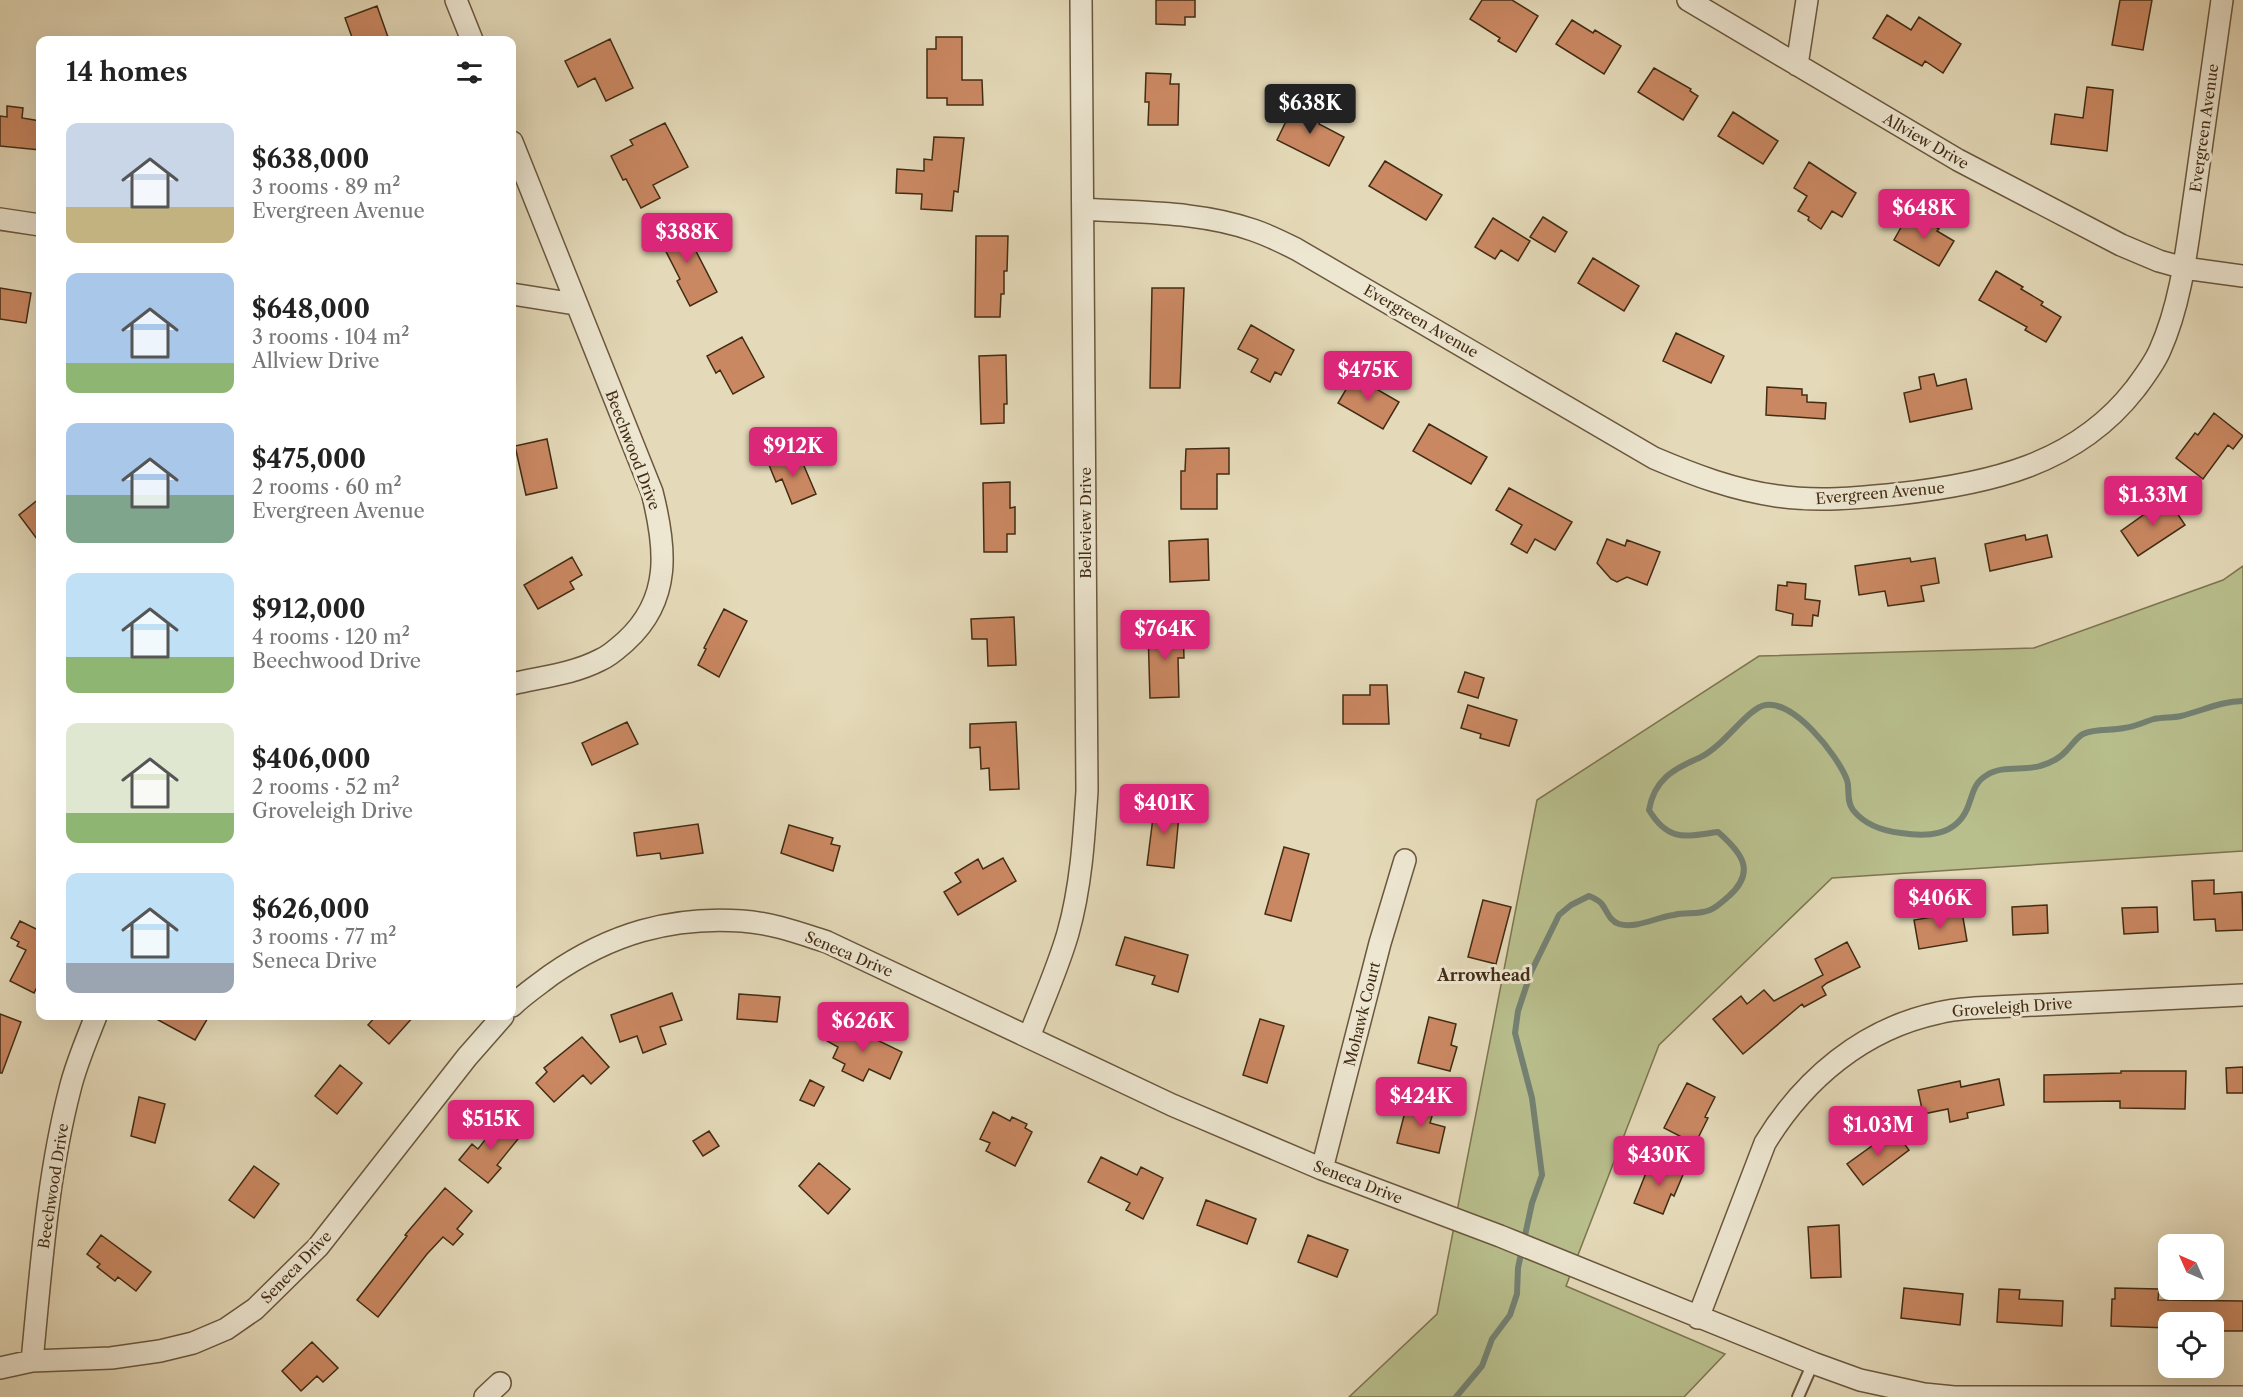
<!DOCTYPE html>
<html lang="en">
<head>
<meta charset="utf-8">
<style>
	:root { --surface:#fff; --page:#f2f2f2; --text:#222; --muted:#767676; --accent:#db2777 }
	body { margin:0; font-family:"Libre Caslon Text",serif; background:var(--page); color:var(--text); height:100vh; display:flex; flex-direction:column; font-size:22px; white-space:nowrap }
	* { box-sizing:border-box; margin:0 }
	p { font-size:20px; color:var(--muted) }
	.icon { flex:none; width:33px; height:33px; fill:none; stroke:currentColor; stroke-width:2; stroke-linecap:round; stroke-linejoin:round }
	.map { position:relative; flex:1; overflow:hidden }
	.sheet { position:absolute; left:36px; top:36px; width:480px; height:984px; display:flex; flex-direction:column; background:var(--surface); border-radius:12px; box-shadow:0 6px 24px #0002 }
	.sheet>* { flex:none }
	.needle { width:39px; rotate:315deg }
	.fabs { position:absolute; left:2158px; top:1234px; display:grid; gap:12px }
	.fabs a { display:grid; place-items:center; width:66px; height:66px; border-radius:12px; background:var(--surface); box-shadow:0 6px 24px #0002; font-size:30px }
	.price { position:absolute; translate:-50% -51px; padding:0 14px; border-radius:6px; background:var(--accent); color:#fff; font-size:20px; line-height:39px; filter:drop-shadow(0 2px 3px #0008) }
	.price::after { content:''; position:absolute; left:50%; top:36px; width:18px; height:14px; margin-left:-9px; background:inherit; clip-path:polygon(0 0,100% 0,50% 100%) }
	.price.current { background:#222; color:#fff }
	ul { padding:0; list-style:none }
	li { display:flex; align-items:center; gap:18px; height:150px; padding:0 30px }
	li span { display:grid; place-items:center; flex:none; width:168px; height:120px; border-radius:12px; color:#555 }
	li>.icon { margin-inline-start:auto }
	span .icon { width:72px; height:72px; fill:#fffc; stroke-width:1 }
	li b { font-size:26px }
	h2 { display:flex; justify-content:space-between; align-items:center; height:72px; padding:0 30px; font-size:26px }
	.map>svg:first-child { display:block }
	.green { fill:#b8be8c; stroke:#7d7550; stroke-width:1.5 }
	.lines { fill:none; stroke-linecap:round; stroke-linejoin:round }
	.stream { stroke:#748172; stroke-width:6 }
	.building { fill:#ca8862; stroke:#422c14; stroke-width:1.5 }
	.lane-casing { stroke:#6a573d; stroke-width:14 }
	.street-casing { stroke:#6a573d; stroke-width:24 }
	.lane { stroke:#ede6d1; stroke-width:10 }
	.street { stroke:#ede6d1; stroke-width:21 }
	.labels { text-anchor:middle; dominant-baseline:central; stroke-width:6; stroke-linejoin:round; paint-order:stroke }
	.street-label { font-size:15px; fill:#422c14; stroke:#ede6d1 }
	.neighbourhood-label { font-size:16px; font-weight:bold; fill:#422c14; stroke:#ede6d1 }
</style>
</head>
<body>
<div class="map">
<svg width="2243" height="1397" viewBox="0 0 2243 1397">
	<rect width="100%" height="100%" fill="#e4d9b8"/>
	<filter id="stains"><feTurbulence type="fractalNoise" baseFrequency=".00333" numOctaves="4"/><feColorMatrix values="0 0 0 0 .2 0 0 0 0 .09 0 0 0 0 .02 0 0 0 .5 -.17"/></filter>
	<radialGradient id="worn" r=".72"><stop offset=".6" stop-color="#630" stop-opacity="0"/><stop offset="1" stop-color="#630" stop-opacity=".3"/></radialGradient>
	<!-- green -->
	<path class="green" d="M2243 566V851L1832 878 1659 1045 1566 1286 1725 1354 1684 1397H1349L1437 1314 1537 800 1759 656 2034 648 2223 580Z"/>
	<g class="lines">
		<!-- stream -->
		<path class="stream" d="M1456 1397 1482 1366 1492 1339 1510 1315 1517 1294 1518 1268 1532 1203 1542 1175 1532 1098 1515 1033 1518 1011 1531 972 1559 915 1571 905 1589 896C1594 898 1598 900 1601 903 1607 910 1609 921 1619 924 1636 929 1657 917 1674 915 1686 912 1698 915 1710 910 1717 907 1723 901 1729 896 1757 871 1741 852 1718 832 1686 836 1669 843 1649 810 1654 780 1673 769 1699 758 1722 748 1745 712 1762 706 1792 696 1838 756 1847 780 1850 790 1846 801 1853 810 1865 825 1883 831 1901 833 1927 837 1955 836 1967 809 1973 795 1973 783 1987 775 2002 765 2024 771 2040 766 2051 763 2060 758 2067 750 2072 745 2077 737 2083 734 2096 728 2111 731 2124 728 2134 727 2144 722 2154 719 2163 717 2173 718 2181 716 2202 711 2221 701 2243 701"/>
	</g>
	<!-- building -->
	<path class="building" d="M1156 0H1195V17H1185V25L1156 24Z
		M1482 0H1512L1538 16 1516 52 1498 41 1500 38 1470 19Z
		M2120 0H2152L2143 50 2112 45Z
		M377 6 389 40H353L345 18Z
		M1887 15 1911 30 1919 17 1961 44 1943 73 1925 61 1922 66 1873 38Z
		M1572 20 1593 33 1595 30 1621 46 1604 74 1556 44Z
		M936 37H962V80H982L983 105H947V98H927V49H936Z
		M610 39 633 88 606 101 595 78 578 87 565 61Z
		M1654 68 1691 89 1690 91 1698 96 1683 120 1638 92Z
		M1146 73 1171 74 1170 84H1179L1178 125H1148L1149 102H1145Z
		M2087 87 2113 90 2107 151 2051 144 2055 114 2083 118Z
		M1302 104 1324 115 1319 124 1344 137 1329 166 1277 140 1291 111 1297 114Z
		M7 106 23 108 22 118 40 121V150L0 146V116L7 117Z
		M1733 112 1778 141 1763 164 1718 136Z
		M665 123 688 167 653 185 660 198 641 208 626 179 623 180 611 156 633 145 630 140Z
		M934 137 964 138 958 192 954 191 952 211 921 209 922 194 896 193 897 169 924 171V159L932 160Z
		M1385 161 1442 195 1426 220 1369 186Z
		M1809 162 1856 193 1842 217 1832 211 1821 229 1808 220 1809 217 1798 211 1807 196 1794 188Z
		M1908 215 1917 220 1918 217 1939 229 1937 231 1954 241 1939 266 1894 240Z
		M1543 217 1567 232 1555 252 1530 237Z
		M1493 218 1530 241 1518 261 1501 250 1495 259 1475 247Z
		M681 222 717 292 690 306 677 281 680 279 657 234Z
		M976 236H1008L1007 271H1004V294H1001L1000 317H975Z
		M1593 258 1639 286 1624 311 1578 283Z
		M1996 271 2023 287 2021 289 2043 302 2041 305 2061 317 2046 342 2025 330 2027 327 1979 300Z
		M0 288 31 293 26 323 0 319Z
		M1152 288H1184L1180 388H1150Z
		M1251 325 1294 350 1281 375 1275 372 1270 382 1251 372 1258 359 1238 349Z
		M1676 333 1724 356 1711 383 1663 361Z
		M742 337 764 377 733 394 720 370 716 373 707 356Z
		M1006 355 1007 404H1004V423L981 424 979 356Z
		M1934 374 1937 386 1966 379 1972 409 1910 422 1904 393 1921 389 1919 377Z
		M1354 376 1399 402 1383 429 1338 403Z
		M1767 387 1802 389V395H1807V402L1826 403 1825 419 1766 415Z
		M2214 413 2243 436 2233 449 2228 445 2203 479 2176 458 2195 433 2198 435Z
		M1429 424 1487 457 1471 484 1413 451Z
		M547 439 557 488 526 495 515 446Z
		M1229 448V474H1217V509H1181V471H1185L1186 449Z
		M798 452 816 494 792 504 782 479 776 482 769 465Z
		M1010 482V508L1015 507V534H1007V552H984L983 483Z
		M1509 488 1572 522 1555 550 1535 539 1527 553 1511 544 1522 525 1496 510Z
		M40 498V543L19 515Z
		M2167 498 2185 525 2138 556 2121 531Z
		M2025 535 2026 540 2047 535 2052 557 1990 571 1985 544Z
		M1208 539 1209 580 1170 582 1169 541Z
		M1607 539 1625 546 1627 540 1660 552 1647 585 1627 577 1617 582 1611 579 1597 563Z
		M572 557 582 575 570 582 574 589 538 609 524 585Z
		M1910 558 1911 562 1935 558 1939 583 1921 586 1924 601 1888 606 1885 591 1859 595 1855 566Z
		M1787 582 1806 584 1805 599 1820 601 1818 616 1813 615 1812 626 1792 625 1793 614 1776 610 1778 585 1787 586Z
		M724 609 747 621 719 677 698 665 706 649 704 648Z
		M1014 617 1016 665 988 666 987 639H972L971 619Z
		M1183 627 1184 658H1178L1179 697 1150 698 1148 631H1158V628Z
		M1465 672 1484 678 1478 698 1458 692Z
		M1370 685H1387L1389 724H1343V695H1370Z
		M1468 705 1517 720 1509 746 1480 738 1481 734 1461 728Z
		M627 722 638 744 592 765 582 743Z
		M1016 722 1019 789 990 790 989 768 981 769 980 747 970 748V724Z
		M1155 802 1180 805 1174 868 1147 865Z
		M698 824 703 853 661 859 660 853 637 856 634 833Z
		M789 825 833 838 831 844 840 846 833 871 781 853Z
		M1284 847 1309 854 1291 921 1265 914Z
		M1003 858 1016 881 958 915 944 892 961 882 955 873 978 859 983 869Z
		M2214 880V894L2242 892 2243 930 2216 931 2215 919 2194 920 2192 881Z
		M1483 900 1511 907 1496 964 1468 957Z
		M2047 905 2048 933 2013 935 2012 907Z
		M2157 907 2158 932 2124 934 2122 908Z
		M1962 912 1967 941 1919 949 1914 920Z
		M40 920V981L34 993 10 981 26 950 17 946 19 942 11 938 20 921 36 929Z
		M1125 937 1188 955 1178 992 1152 984 1155 976 1116 965Z
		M1847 942 1860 967 1827 983 1822 987 1826 995 1804 1007 1802 1004 1743 1054 1713 1019 1741 996 1747 1004 1764 990 1774 1001 1823 975 1815 959Z
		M672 993 682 1020 660 1027 666 1044 643 1053 637 1036 620 1042 611 1015Z
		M739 994 780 997 777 1022 737 1019Z
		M0 1014 21 1022 2 1073H0Z
		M151 1016H209L195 1040Z
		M376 1016H414L389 1044 368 1025Z
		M1429 1017 1456 1024 1451 1045 1457 1047 1450 1071 1418 1063Z
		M1260 1019 1284 1026 1267 1083 1243 1075Z
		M838 1021 902 1052 890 1079 869 1069 863 1081 842 1071 845 1064 833 1058 838 1047 827 1041Z
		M582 1037 609 1067 591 1084 583 1075 554 1102 536 1083 547 1072 544 1068Z
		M340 1065 362 1083 337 1114 315 1096Z
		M2243 1067V1093H2227L2226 1068Z
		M2121 1071H2186L2185 1109 2120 1108V1101L2044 1102V1075L2121 1073Z
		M1999 1079 2004 1105 1967 1113 1968 1118 1950 1122 1948 1109 1923 1114 1918 1090 1960 1081 1961 1087Z
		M810 1080 824 1087 814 1106 800 1100Z
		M1687 1083 1715 1097 1705 1117 1708 1118 1695 1144 1664 1128Z
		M139 1097 165 1104 155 1143 131 1136Z
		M1408 1100 1435 1106 1430 1123 1445 1127 1439 1153 1397 1143Z
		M993 1112 1010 1121 1012 1117 1027 1124 1025 1128 1032 1132 1015 1166 986 1151 990 1143 980 1139Z
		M502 1118 522 1134 497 1165 501 1168 488 1183 459 1160 472 1144 478 1149Z
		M1894 1130 1909 1150 1863 1185 1847 1164Z
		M709 1131 719 1146 703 1156 693 1141Z
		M1101 1157 1137 1175 1141 1167 1163 1178 1143 1219 1126 1210 1130 1203 1088 1182Z
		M1661 1160 1685 1170 1674 1196 1671 1194 1663 1214 1634 1203 1648 1168 1657 1171Z
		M819 1163 850 1189 828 1214 799 1186Z
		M254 1166 279 1184 254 1218 229 1200Z
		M445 1188 472 1211 457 1229 463 1234 453 1245 443 1237 427 1254 378 1317 357 1300 407 1236 405 1235Z
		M1206 1200 1256 1219 1247 1244 1197 1225Z
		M1839 1225 1841 1277 1811 1278 1808 1227Z
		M101 1235 151 1272 136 1291 118 1277 115 1281 97 1267 100 1264 87 1254Z
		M1308 1235 1348 1250 1337 1277 1298 1262Z
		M1904 1288 1963 1294 1960 1325 1901 1318Z
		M2115 1288 2159 1289 2158 1300 2243 1301V1331H2214V1323H2169V1328L2111 1326 2112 1299H2115Z
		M1999 1289 2020 1290 2019 1299 2063 1301 2062 1326 1997 1322Z
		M312 1342 338 1368 323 1382 317 1376 301 1391 282 1371Z"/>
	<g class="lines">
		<!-- lane casing -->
		<g class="lane-casing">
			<path id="lane" d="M1798 1397 1813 1363"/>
		</g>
		<!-- street casing -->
		<g class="street-casing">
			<path id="street" d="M456 0 472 40
				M1688 0 1958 160 2121 245 2159 261 2184 268 2243 276
				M1797 65 1807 0
				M512 142 652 492C666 547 672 599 626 641 618 648 610 656 600 660 573 674 541 677 512 684
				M1083 209C1139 213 1199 211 1253 230 1268 235 1282 242 1296 249L1654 458C1694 475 1734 490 1777 496 1817 502 1857 498 1897 494 1988 484 2076 465 2135 389 2144 377 2154 364 2160 350 2182 301 2187 245 2195 192 2204 128 2213 64 2222 0
				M0 219 40 225
				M512 294 575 304
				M512 1006C523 995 538 985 551 975 610 934 671 916 742 921 772 923 799 933 827 942L1172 1105 1322 1169 1500 1236 1813 1363 1860 1380 1924 1394 1954 1397H2243
				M1029 1037C1042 1003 1058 968 1068 933 1081 887 1084 838 1087 791L1081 0
				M1322 1169 1380 943 1405 860
				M1698 1318 1765 1143C1804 1079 1863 1029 1938 1013 1949 1010 1962 1009 1974 1008L2243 995
				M32 1361C41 1270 47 1178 70 1089 76 1064 87 1039 96 1016
				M0 1368 32 1361 111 1358 160 1351 193 1343 226 1329 255 1309 318 1247 467 1057 503 1016
				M485 1397 500 1383"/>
		</g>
		<!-- lane -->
		<use href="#lane" class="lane"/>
		<!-- street -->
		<use href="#street" class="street"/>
	</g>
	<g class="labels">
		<!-- street labels -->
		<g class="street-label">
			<text transform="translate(2204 128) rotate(-82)">Evergreen Avenue</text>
			<text transform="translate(1926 141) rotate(30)">Allview Drive</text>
			<text transform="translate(1421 321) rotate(30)">Evergreen Avenue</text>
			<text transform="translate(633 450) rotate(69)">Beechwood Drive</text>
			<text transform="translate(1880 493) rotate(-5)">Evergreen Avenue</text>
			<text transform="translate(1085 523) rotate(-90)">Belleview Drive</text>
			<text transform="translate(849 954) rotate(23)">Seneca Drive</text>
			<text transform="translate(2012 1007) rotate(-4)">Groveleigh Drive</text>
			<text transform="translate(1362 1014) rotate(-76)">Mohawk Court</text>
			<text transform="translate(1358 1182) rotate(21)">Seneca Drive</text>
			<text transform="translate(53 1186) rotate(-81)">Beechwood Drive</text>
			<text transform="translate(296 1267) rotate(-46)">Seneca Drive</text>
		</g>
		<!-- neighbourhood labels -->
		<g class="neighbourhood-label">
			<text x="1484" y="975">Arrowhead</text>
		</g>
	</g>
	<rect width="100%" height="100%" filter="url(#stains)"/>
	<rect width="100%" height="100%" fill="url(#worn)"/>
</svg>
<div class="fabs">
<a><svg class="needle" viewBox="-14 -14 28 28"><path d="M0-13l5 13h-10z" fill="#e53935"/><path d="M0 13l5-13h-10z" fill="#767676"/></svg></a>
<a><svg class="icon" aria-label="locate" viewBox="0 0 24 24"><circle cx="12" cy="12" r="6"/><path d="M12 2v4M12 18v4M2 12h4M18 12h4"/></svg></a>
</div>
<b class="price current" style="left:1310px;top:135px">$638K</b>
<b class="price" style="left:1924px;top:240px">$648K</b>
<b class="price" style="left:687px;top:264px">$388K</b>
<b class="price" style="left:1368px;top:402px">$475K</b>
<b class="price" style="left:793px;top:478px">$912K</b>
<b class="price" style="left:2153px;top:527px">$1.33M</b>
<b class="price" style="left:1165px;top:661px">$764K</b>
<b class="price" style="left:1164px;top:835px">$401K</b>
<b class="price" style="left:1940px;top:930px">$406K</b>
<b class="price" style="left:863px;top:1053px">$626K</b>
<b class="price" style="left:1421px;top:1128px">$424K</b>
<b class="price" style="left:491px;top:1151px">$515K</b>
<b class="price" style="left:1878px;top:1157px">$1.03M</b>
<b class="price" style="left:1659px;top:1187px">$430K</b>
<section class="sheet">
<h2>14 homes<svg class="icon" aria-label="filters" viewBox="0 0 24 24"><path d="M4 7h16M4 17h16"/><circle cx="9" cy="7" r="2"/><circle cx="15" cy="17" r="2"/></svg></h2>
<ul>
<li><span style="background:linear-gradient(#c9d6e8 70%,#c2b280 0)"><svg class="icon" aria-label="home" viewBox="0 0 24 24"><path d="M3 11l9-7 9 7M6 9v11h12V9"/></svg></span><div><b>$638,000</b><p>3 rooms · 89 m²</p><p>Evergreen Avenue</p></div></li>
<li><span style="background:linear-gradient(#a9c7e8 75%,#8fb573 0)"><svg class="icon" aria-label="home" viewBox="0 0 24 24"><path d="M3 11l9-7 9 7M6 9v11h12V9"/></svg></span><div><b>$648,000</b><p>3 rooms · 104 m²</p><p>Allview Drive</p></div></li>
<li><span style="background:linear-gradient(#a9c7e8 60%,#7fa58c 0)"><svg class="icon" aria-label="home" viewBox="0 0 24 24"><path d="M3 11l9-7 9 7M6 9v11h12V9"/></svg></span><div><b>$475,000</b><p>2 rooms · 60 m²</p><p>Evergreen Avenue</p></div></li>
<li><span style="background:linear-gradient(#bfe0f5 70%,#8fb573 0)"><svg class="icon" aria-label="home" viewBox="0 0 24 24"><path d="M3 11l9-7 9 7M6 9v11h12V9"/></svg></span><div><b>$912,000</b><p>4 rooms · 120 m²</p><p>Beechwood Drive</p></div></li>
<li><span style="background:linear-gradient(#dfe7d0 75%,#8fb573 0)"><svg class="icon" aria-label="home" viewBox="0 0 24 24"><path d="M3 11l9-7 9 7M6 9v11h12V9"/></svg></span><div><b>$406,000</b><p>2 rooms · 52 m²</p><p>Groveleigh Drive</p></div></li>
<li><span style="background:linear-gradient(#bfe0f5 75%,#9aa5b1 0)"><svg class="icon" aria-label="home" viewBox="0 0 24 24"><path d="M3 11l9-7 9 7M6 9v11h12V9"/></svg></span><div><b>$626,000</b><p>3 rooms · 77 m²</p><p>Seneca Drive</p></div></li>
</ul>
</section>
</div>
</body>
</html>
